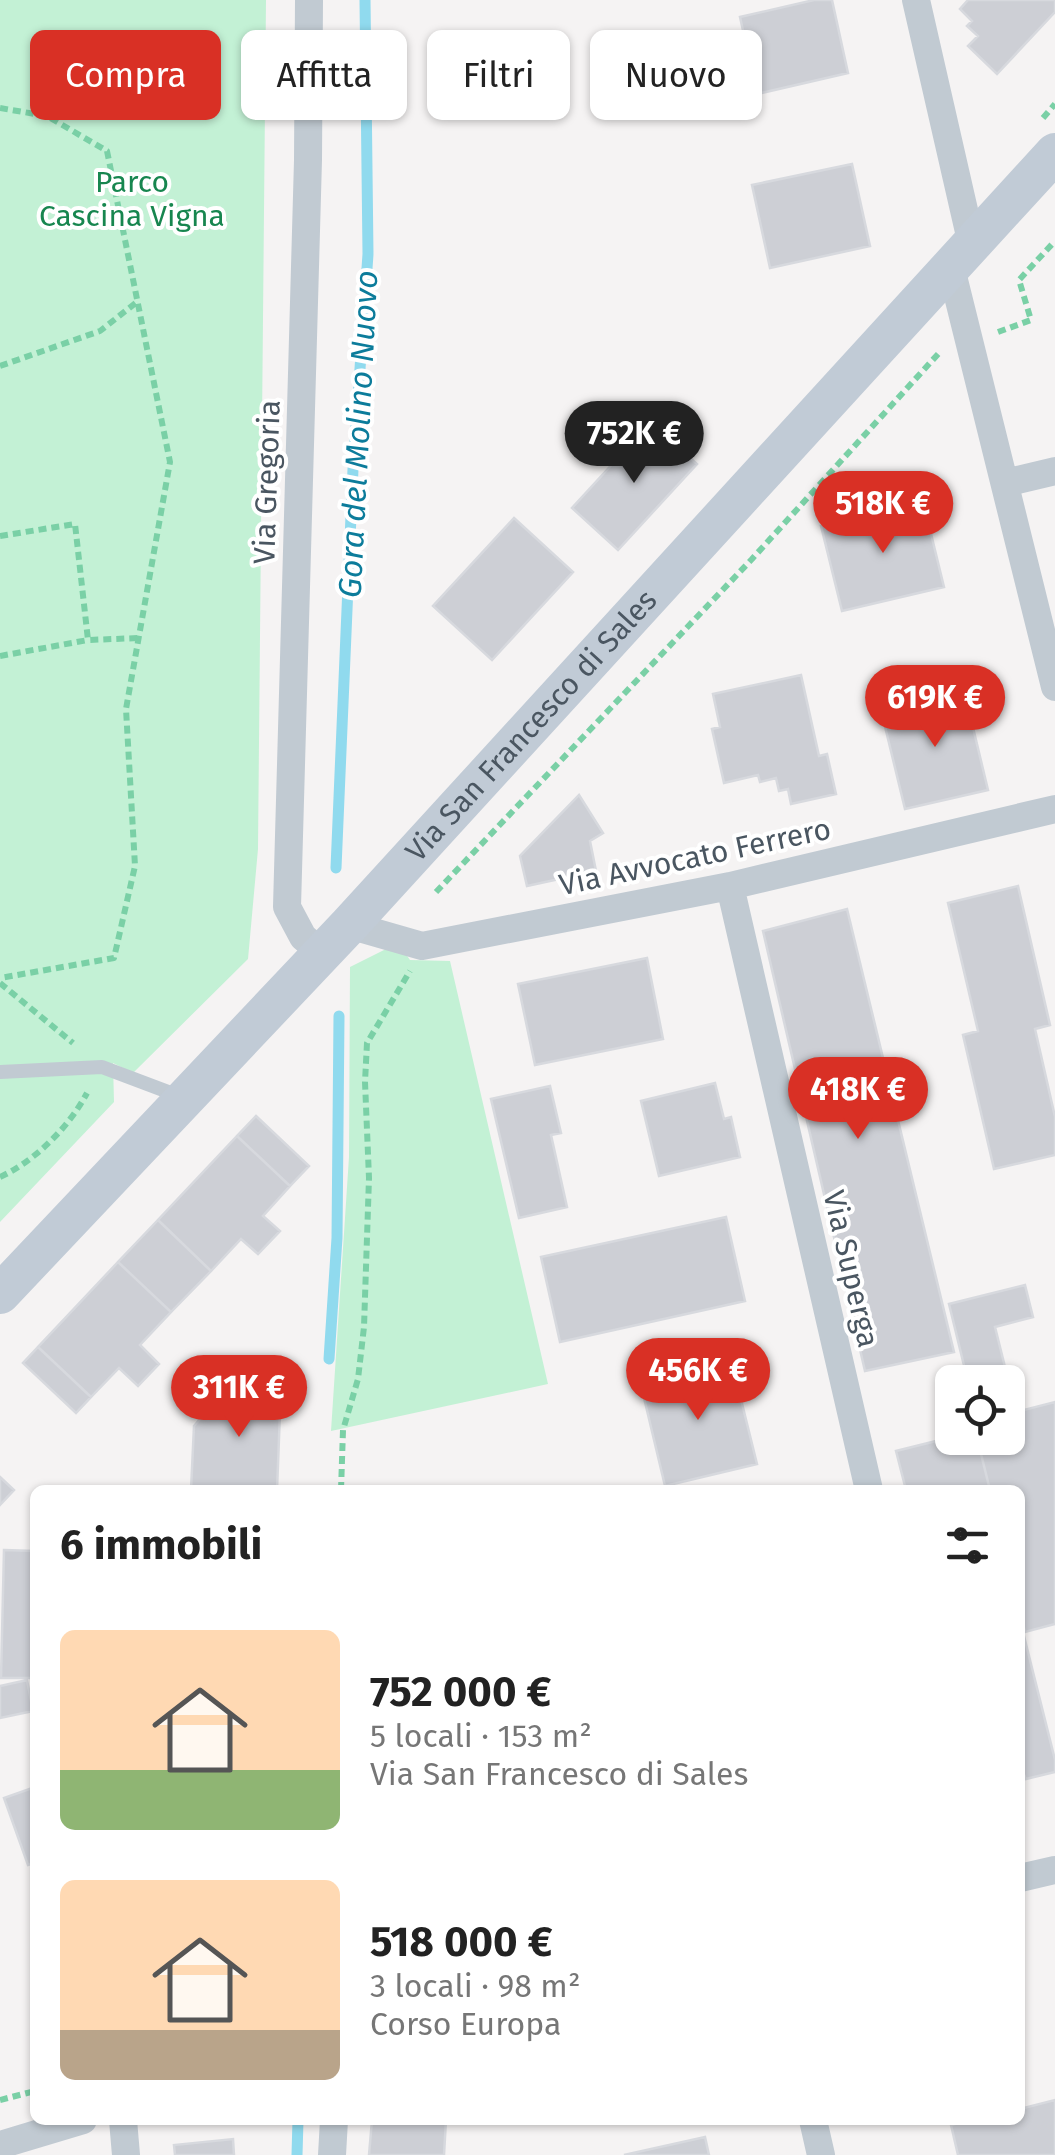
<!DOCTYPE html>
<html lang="it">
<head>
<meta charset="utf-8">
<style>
	:root { --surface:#fff; --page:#f6f6f6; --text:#222; --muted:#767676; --accent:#d93025 }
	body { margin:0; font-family:"Fira Sans",sans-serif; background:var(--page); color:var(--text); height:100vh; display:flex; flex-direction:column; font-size:38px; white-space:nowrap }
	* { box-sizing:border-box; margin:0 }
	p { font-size:32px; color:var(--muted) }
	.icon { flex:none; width:55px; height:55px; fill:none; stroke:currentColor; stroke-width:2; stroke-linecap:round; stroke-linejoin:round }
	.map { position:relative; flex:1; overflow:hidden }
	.panel { position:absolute; left:30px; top:1485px; width:995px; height:640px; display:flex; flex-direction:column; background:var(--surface); border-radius:15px; box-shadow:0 2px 8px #0004 }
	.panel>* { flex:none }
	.banner { position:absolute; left:30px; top:30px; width:995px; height:90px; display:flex; gap:20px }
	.tools { position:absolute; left:935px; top:1365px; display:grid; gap:20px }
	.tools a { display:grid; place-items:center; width:90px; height:90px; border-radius:15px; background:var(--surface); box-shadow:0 2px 8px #0004; font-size:50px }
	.price { position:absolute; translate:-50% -85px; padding:0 22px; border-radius:35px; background:var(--accent); color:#fff; font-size:32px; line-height:65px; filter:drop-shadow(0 2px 5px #0008) }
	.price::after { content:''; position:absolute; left:50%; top:60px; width:30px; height:22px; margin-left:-15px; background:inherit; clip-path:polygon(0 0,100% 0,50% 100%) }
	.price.current { background:#222; color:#fff }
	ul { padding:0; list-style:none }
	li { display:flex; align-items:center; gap:30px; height:250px; padding:0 30px }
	li span { display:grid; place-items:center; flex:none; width:280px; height:200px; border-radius:15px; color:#555 }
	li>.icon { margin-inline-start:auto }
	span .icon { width:120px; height:120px; fill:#fffc; stroke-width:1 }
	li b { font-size:42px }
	h2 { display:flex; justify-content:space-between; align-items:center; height:120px; padding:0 30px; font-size:42px }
	.tag { padding:0 35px; border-radius:15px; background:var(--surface); box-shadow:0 2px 8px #0004; font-size:35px; line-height:90px }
	.tag.current { background:var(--accent); color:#fff }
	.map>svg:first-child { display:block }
	.green { fill:#c3f1d5 }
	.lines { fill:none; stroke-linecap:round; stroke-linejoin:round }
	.stream { stroke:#90daee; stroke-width:11 }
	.building { fill:#cdcfd5; stroke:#d7d9de; stroke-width:2.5 }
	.path { stroke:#7ad0a6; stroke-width:6; stroke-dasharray:8 5; stroke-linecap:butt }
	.lane { stroke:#c1cad2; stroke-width:14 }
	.street { stroke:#c1cad2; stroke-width:28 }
	.secondary { stroke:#c1cbd6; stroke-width:40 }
	.labels { text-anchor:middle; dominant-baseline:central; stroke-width:8; stroke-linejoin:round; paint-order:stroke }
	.park-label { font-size:30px; fill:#17864f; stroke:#fff }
	.street-label { font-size:30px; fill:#4a5661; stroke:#fff }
	.water-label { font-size:32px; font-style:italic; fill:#0c7c9b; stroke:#fff }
</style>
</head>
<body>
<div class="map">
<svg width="1055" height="2155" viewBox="0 0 1055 2155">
	<rect width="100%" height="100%" fill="#f5f3f3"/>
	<!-- green -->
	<path class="green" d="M0 0H266L258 849 248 959 133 1073 113 1063 114 1102 0 1222Z
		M398 943 410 960 450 961 548 1384 331 1431 349 1157 350 967Z"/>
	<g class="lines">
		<!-- stream -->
		<path class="stream" d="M336 868 353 469 368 254 365 0
			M329 1359 337 1238 339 1016
			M297 2155 298 2120"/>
	</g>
	<!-- building -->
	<path class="building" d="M814 0H832L848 73 757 94 740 17Z
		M968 0H1055V12L997 74 968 46 978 36 967 26 972 21 960 9Z
		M852 164 870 246 770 268 752 185Z
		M651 422 697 464 618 550 572 508Z
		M923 501 944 587 842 611 821 526Z
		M514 518 573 572 492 660 433 606Z
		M801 675 819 756 827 754 836 794 791 804 788 789 779 791 776 778 760 782 758 775 724 783 712 729 720 727 713 694Z
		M964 690 988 790 905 809 881 710Z
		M579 795 603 833 590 841 596 871 527 886 520 856Z
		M1018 886 1050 1025 1035 1029 1055 1117V1155L994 1169 963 1035 978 1031 948 903Z
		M847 909 954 1352 865 1371 763 931Z
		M647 958 663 1039 535 1065 518 984Z
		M715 1083 724 1119 731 1117 740 1157 659 1176 641 1101Z
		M550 1086 561 1133 551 1135 567 1207 519 1218 491 1099Z
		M256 1116 309 1166 290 1186 237 1136Z
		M237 1136 290 1186 263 1216 280 1231 258 1254 241 1239 211 1271 158 1220Z
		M726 1217 745 1301 560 1342 541 1257Z
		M158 1220 211 1271 171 1312 118 1262Z
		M118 1262 171 1312 140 1345 159 1364 138 1386 119 1368 91 1397 38 1347Z
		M1025 1285 1033 1317 995 1327 1016 1411 1008 1414V1382H968L949 1304Z
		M38 1347 91 1397 76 1413 23 1363Z
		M731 1359 757 1464 665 1486 640 1381Z
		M232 1382 281 1386 277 1490H191L194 1426Z
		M1055 1402V1624L1025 1632 1020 1611V1490H990L977 1438H1008V1414Z
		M952 1437 977 1438 990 1490H906L896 1451Z
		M0 1477 14 1490 0 1505Z
		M4 1550 35 1551 33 1678H1Z
		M1024 1636 1055 1760V1772L1026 1779 1020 1766V1638Z
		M27 1680 33 1711 0 1718V1686Z
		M35 1787V1863L28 1865 4 1798Z
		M1055 2100V2155H958L951 2125 971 2120H1020V2109Z
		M372 2120H446L444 2155H369Z
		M705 2137 709 2155H624Z
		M233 2139 234 2155H175L174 2145Z"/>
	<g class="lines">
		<!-- path -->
		<path class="path" d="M0 108 47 116 107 151 170 462 126 709 135 866 114 958 0 978
			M1043 118 1055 104
			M998 332 1031 320 1019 280 1055 241
			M0 366 100 331 137 302
			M0 536 75 524 88 640 139 638
			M0 656 88 640
			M436 892 752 559 939 353
			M0 983 73 1043
			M0 1177C35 1161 69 1127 87 1093
			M341 1490 343 1430 358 1379 364 1327 369 1178 365 1082 367 1043 410 971
			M0 2100 35 2091"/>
		<!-- lane -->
		<path class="lane" d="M0 1072 102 1067 179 1096"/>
		<!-- street -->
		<path class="street" d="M309 0 308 160 287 907 303 937 322 953
			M916 0 972 245
			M951 268 1055 687
			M1005 483 1055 471
			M730 886 869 1490
			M349 925 422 946 730 886 1055 809
			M1020 1878 1055 1870
			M123 2120 126 2155
			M813 2120 821 2155
			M0 2145 83 2120
			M332 2155 334 2120"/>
		<!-- secondary -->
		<path class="secondary" id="s1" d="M0 1294 349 925 1055 153"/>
	</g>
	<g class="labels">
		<!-- park labels -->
		<g class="park-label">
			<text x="132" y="182">Parco<tspan x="132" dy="34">Cascina Vigna</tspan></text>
		</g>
		<!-- street labels -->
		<g class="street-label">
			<text transform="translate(267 482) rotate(-88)">Via Gregoria</text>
			<text stroke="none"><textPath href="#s1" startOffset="778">Via San Francesco di Sales</textPath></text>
			<text transform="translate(695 857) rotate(-12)">Via Avvocato Ferrero</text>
			<text transform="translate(851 1269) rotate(77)">Via Superga</text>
		</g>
		<!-- water labels -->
		<g class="water-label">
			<text transform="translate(358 434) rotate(-87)">Gora del Molino Nuovo</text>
		</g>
	</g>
</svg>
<div class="tools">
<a><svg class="icon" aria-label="locate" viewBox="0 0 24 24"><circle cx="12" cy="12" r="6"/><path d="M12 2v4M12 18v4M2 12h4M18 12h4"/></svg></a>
</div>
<b class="price current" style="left:634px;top:486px">752K €</b>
<b class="price" style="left:883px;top:556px">518K €</b>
<b class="price" style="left:935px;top:750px">619K €</b>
<b class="price" style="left:858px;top:1142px">418K €</b>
<b class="price" style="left:698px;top:1423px">456K €</b>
<b class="price" style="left:239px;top:1440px">311K €</b>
<div class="banner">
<a class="tag current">Compra</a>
<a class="tag">Affitta</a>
<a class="tag">Filtri</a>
<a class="tag">Nuovo</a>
</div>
<section class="panel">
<h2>6 immobili<svg class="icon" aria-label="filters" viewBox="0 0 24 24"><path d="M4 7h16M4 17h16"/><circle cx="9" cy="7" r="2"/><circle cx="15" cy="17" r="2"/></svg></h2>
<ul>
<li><span style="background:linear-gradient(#ffd9b3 70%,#8fb573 0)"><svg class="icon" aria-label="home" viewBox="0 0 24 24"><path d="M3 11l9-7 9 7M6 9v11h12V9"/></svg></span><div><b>752 000 €</b><p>5 locali · 153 m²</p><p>Via San Francesco di Sales</p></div></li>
<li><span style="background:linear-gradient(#ffd9b3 75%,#b9a48a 0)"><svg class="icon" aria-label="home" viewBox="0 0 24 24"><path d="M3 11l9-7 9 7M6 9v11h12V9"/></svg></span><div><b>518 000 €</b><p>3 locali · 98 m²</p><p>Corso Europa</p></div></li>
</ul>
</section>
</div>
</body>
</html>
